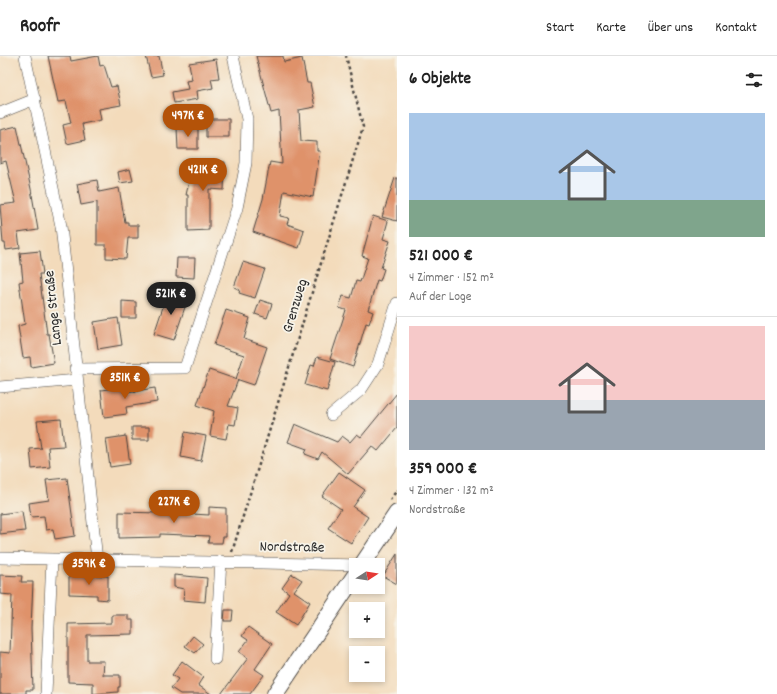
<!DOCTYPE html>
<html lang="de">
<head>
<meta charset="utf-8">
<style>
	:root { --surface:#fff; --page:#f2f2f2; --text:#222; --muted:#767676; --line:#e0e0e0; --accent:#b45309 }
	body { margin:0; font-family:Dekko,sans-serif; background:var(--page); color:var(--text); height:100vh; display:flex; flex-direction:column; font-size:15px; white-space:nowrap }
	* { box-sizing:border-box; margin:0 }
	p { font-size:13px; color:var(--muted) }
	.icon { flex:none; width:22px; height:22px; fill:none; stroke:currentColor; stroke-width:2; stroke-linecap:round; stroke-linejoin:round }
	.map { position:relative; flex:1; overflow:hidden }
	.side { display:flex; flex-direction:column; background:var(--surface); width:380px }
	.side>* { flex:none }
	.needle { width:26px; rotate:78deg }
	.controls { position:absolute; left:349px; top:502px; display:grid; gap:8px }
	.controls a { display:grid; place-items:center; width:36px; height:36px; border-radius:0px; background:var(--surface); box-shadow:0 2px 6px #0003; font-size:20px }
	.price { position:absolute; translate:-50% -34px; padding:0 9px; border-radius:14px; background:var(--accent); color:#fff; font-size:13px; line-height:26px; filter:drop-shadow(0 1px 2px #0008) }
	.price::after { content:''; position:absolute; left:50%; top:24px; width:12px; height:9px; margin-left:-6px; background:inherit; clip-path:polygon(0 0,100% 0,50% 100%) }
	.price.on { background:#222; color:#fff }
	ul { padding:0; list-style:none }
	li { display:grid; align-content:center; gap:8px; height:212px; padding:0 12px }
	li+li { border-top:1px solid var(--line) }
	li span { display:grid; place-items:center; height:124px; border-radius:0px; color:#555 }
	li>.icon { margin-inline-start:auto }
	span .icon { width:72px; height:72px; fill:#fffc; stroke-width:1 }
	li b { font-size:17px }
	h2 { display:flex; justify-content:space-between; align-items:center; height:48px; padding:0 12px; font-size:17px }
	header { display:flex; align-items:center; gap:24px; box-sizing:border-box; height:56px; padding:0 20px; background:var(--surface); border-bottom:1px solid var(--line) }
	header strong { font-size:19px }
	nav { display:flex; gap:22px; margin-inline-start:auto; font-size:14px }
	main { display:flex; flex:1; min-height:0 }
	.map>svg:first-child { display:block }
	.building { fill:#df926b }
	.lines { fill:none; stroke-linecap:round; stroke-linejoin:round }
	.street-casing { stroke:#494541; stroke-width:12 }
	.secondary-casing { stroke:#494541; stroke-width:18 }
	.path { stroke:#494541; stroke-width:2.5; stroke-dasharray:3 3; stroke-linecap:butt }
	.street { stroke:#fff; stroke-width:11 }
	.secondary { stroke:#fff; stroke-width:16 }
	.labels { text-anchor:middle; dominant-baseline:central; stroke-width:3.5; stroke-linejoin:round; paint-order:stroke }
	.street-label { font-size:15px; fill:#2b2b2b; stroke:#f7f3e8 }
</style>
</head>
<body>
<header>
<strong>Roofr</strong>
<nav><a>Start</a><a>Karte</a><a>Über uns</a><a>Kontakt</a></nav>
</header>
<main>
<div class="map">
<svg width="397" height="638" viewBox="0 0 397 638">
	<rect width="100%" height="100%" fill="#f7f3e8"/>
	<filter id="ink" filterUnits="userSpaceOnUse"><feTurbulence type="fractalNoise" baseFrequency=".025" numOctaves="2"/><feDisplacementMap in="SourceGraphic" scale="8" xChannelSelector="R" yChannelSelector="G"/><feConvolveMatrix kernelMatrix="1 2 1 2 8 2 1 2 1" color-interpolation-filters="sRGB"/></filter>
	<filter id="wash" filterUnits="userSpaceOnUse"><feTurbulence type="fractalNoise" baseFrequency=".012" numOctaves="4" result="noise"/><feDisplacementMap in="SourceGraphic" scale="16" xChannelSelector="R" yChannelSelector="G"/><feGaussianBlur stdDeviation="0.9" result="paint"/><feColorMatrix in="noise" values="0 0 0 0 0 0 0 0 0 0 0 0 0 0 0 0 0 1.4 0 .05"/><feComposite in="paint" operator="in"/></filter>
	<g filter="url(#wash)">
		<rect width="100%" height="100%" fill="#f3dbbb"/>
		<g id="blocks">
			<!-- building -->
			<path class="building" d="M48 0H70L71 5 98 0 100 10 104 9 111 31 117 30 121 49 99 53 101 64 82 68 85 84 67 88 63 69 71 67 66 45 58 46Z
				M146 0H159L163 19 151 21Z
				M256 0H283L284 6 302 2 307 27H310L315 51 299 54 301 85 317 86V95H320L313 141 284 135 280 160 289 162 287 168 304 174 299 192 253 176 263 143 270 106 282 108 279 55 271 57Z
				M216 3 219 22 211 23 213 32 197 35 198 43 174 47 172 36 188 33 186 25 192 24 189 7Z
				M206 63H229V81H206Z
				M17 70 31 133 38 174 18 177 20 192 6 194 5 187H3L0 149 16 147 6 105 0 107V74Z
				M177 72H198V93H178Z
				M194 104 225 106 224 134 209 133V174L188 175V139H186Z
				M130 113 133 125 120 127 118 116Z
				M395 122H397V165L382 161Z
				M97 124 99 136 119 132 125 166H128V169H138V182H128L126 203 106 202V189H97V146L81 149 77 128Z
				M373 160 388 165 383 183 390 185 381 212 384 213 380 225 377 224 368 254 373 256 369 268 366 267 353 311 330 303 346 254 339 252 343 240 351 242 356 225 360 226 368 202 362 200Z
				M40 195 43 218H39L47 278H49L54 307 31 311 30 301 23 302 18 270 25 268 19 226 23 225 20 197Z
				M177 202H195L194 222 176 221Z
				M243 206 265 213 255 242 239 237 240 234 234 231Z
				M168 236 188 242 174 284 154 278Z
				M260 244 272 248 267 262 255 258Z
				M122 245 136 246V262H122Z
				M226 254 250 262 244 283 267 291 254 329 236 323 244 299 214 289Z
				M118 262 122 289 98 293 94 266Z
				M317 301 335 306 327 335 305 329 311 309 314 310Z
				M209 314 238 324 228 350 238 352 235 369 229 368 226 383 210 380 214 355 197 349Z
				M123 331 124 336 135 335V337V335L155 332 157 346 126 351 127 358 104 361 101 334Z
				M397 337V372L378 395 372 390 348 418 322 396 318 403 305 398 307 393 288 386 295 368 337 386 342 380 350 386 357 378 361 381Z
				M61 363 64 390 48 391 50 411 32 413 30 393 42 392H41L37 365Z
				M132 371H149V384H132Z
				M185 376 206 380 201 405 181 401Z
				M126 380 130 408 110 411 106 383Z
				M339 416 365 434 353 451 368 461 351 487 328 472 341 453 322 440Z
				M67 422 75 480 55 483 53 473 46 474 44 460 31 461 29 447 49 444 46 424Z
				M161 446 174 447V457L209 459V451L226 452V481H223L222 487H208L209 480 160 478V481L119 482V456L160 457Z
				M22 455 25 475 0 478V458Z
				M397 498V528L383 520Z
				M292 518 302 524 294 535 310 546 296 569 276 556 289 537 282 532Z
				M0 519 22 520 21 526H33L31 572 33 634H26V638H0V596L10 597 12 539 0 538Z
				M76 519 108 520V544L97 543V539L69 538V520Z
				M174 519 207 522 205 546 183 544 184 533 174 531Z
				M225 554H233L232 565H224Z
				M112 559H128V564H133V578L87 579V605H104L103 619H120V631H118V636L93 638V627L68 626V568L112 567Z
				M248 571 272 588 255 613 264 619 250 638H221L248 602 239 596 248 584 242 580Z
				M193 580 203 588 195 597 185 590Z
				M182 605 203 621 198 629 211 638H180L171 632 178 623 172 619Z"/>
		</g>
	</g>
	<g filter="url(#ink)">
		<use href="#blocks" fill-opacity="0" stroke="#494541" stroke-width="1"/>
		<g class="lines">
			<!-- street casing -->
			<g class="street-casing">
				<path id="street" d="M25 0 61 170 97 504
					M0 57 35 43
					M75 313 185 312 237 152 246 107 247 63 233 0
					M0 331 77 324
					M331 359 361 334 378 308 397 247
					M0 502 362 509
					M215 603 221 505
					M46 638 52 503"/>
			</g>
			<!-- secondary casing -->
			<g class="secondary-casing">
				<path id="secondary" d="M362 509 397 457
					M275 638 356 518"/>
			</g>
			<!-- path -->
			<path class="path" d="M390 444 397 434
				M232 496 363 71 346 0"/>
			<!-- street -->
			<use href="#street" class="street"/>
			<!-- secondary -->
			<use href="#secondary" class="secondary"/>
		</g>
	</g>
	<g class="labels">
		<!-- street labels -->
		<g class="street-label">
			<text transform="translate(296 250) rotate(-73)">Grenzweg</text>
			<text transform="translate(54 252) rotate(-96)">Lange Straße</text>
			<text transform="translate(292 492) rotate(1)">Nordstraße</text>
		</g>
	</g>
</svg>
<div class="controls">
<a><svg class="needle" viewBox="-14 -14 28 28"><path d="M0-13l5 13h-10z" fill="#e53935"/><path d="M0 13l5-13h-10z" fill="#767676"/></svg></a>
<a>+</a>
<a>−</a>
</div>
<b class="price" style="left:188px;top:82px">497K €</b>
<b class="price" style="left:203px;top:136px">421K €</b>
<b class="price on" style="left:171px;top:260px">521K €</b>
<b class="price" style="left:125px;top:344px">351K €</b>
<b class="price" style="left:174px;top:468px">227K €</b>
<b class="price" style="left:89px;top:530px">359K €</b>
</div>
<section class="side">
<h2>6 Objekte<svg class="icon" aria-label="filters" viewBox="0 0 24 24"><path d="M4 7h16M4 17h16"/><circle cx="9" cy="7" r="2"/><circle cx="15" cy="17" r="2"/></svg></h2>
<ul>
<li><span style="background:linear-gradient(#a9c7e8 70%,#7fa58c 0)"><svg class="icon" aria-label="home" viewBox="0 0 24 24"><path d="M3 11l9-7 9 7M6 9v11h12V9"/></svg></span><div><b>521 000 €</b><p>4 Zimmer · 152 m²</p><p>Auf der Loge</p></div></li>
<li><span style="background:linear-gradient(#f6c9c9 60%,#9aa5b1 0)"><svg class="icon" aria-label="home" viewBox="0 0 24 24"><path d="M3 11l9-7 9 7M6 9v11h12V9"/></svg></span><div><b>359 000 €</b><p>4 Zimmer · 132 m²</p><p>Nordstraße</p></div></li>
</ul>
</section>
</main>
</body>
</html>
